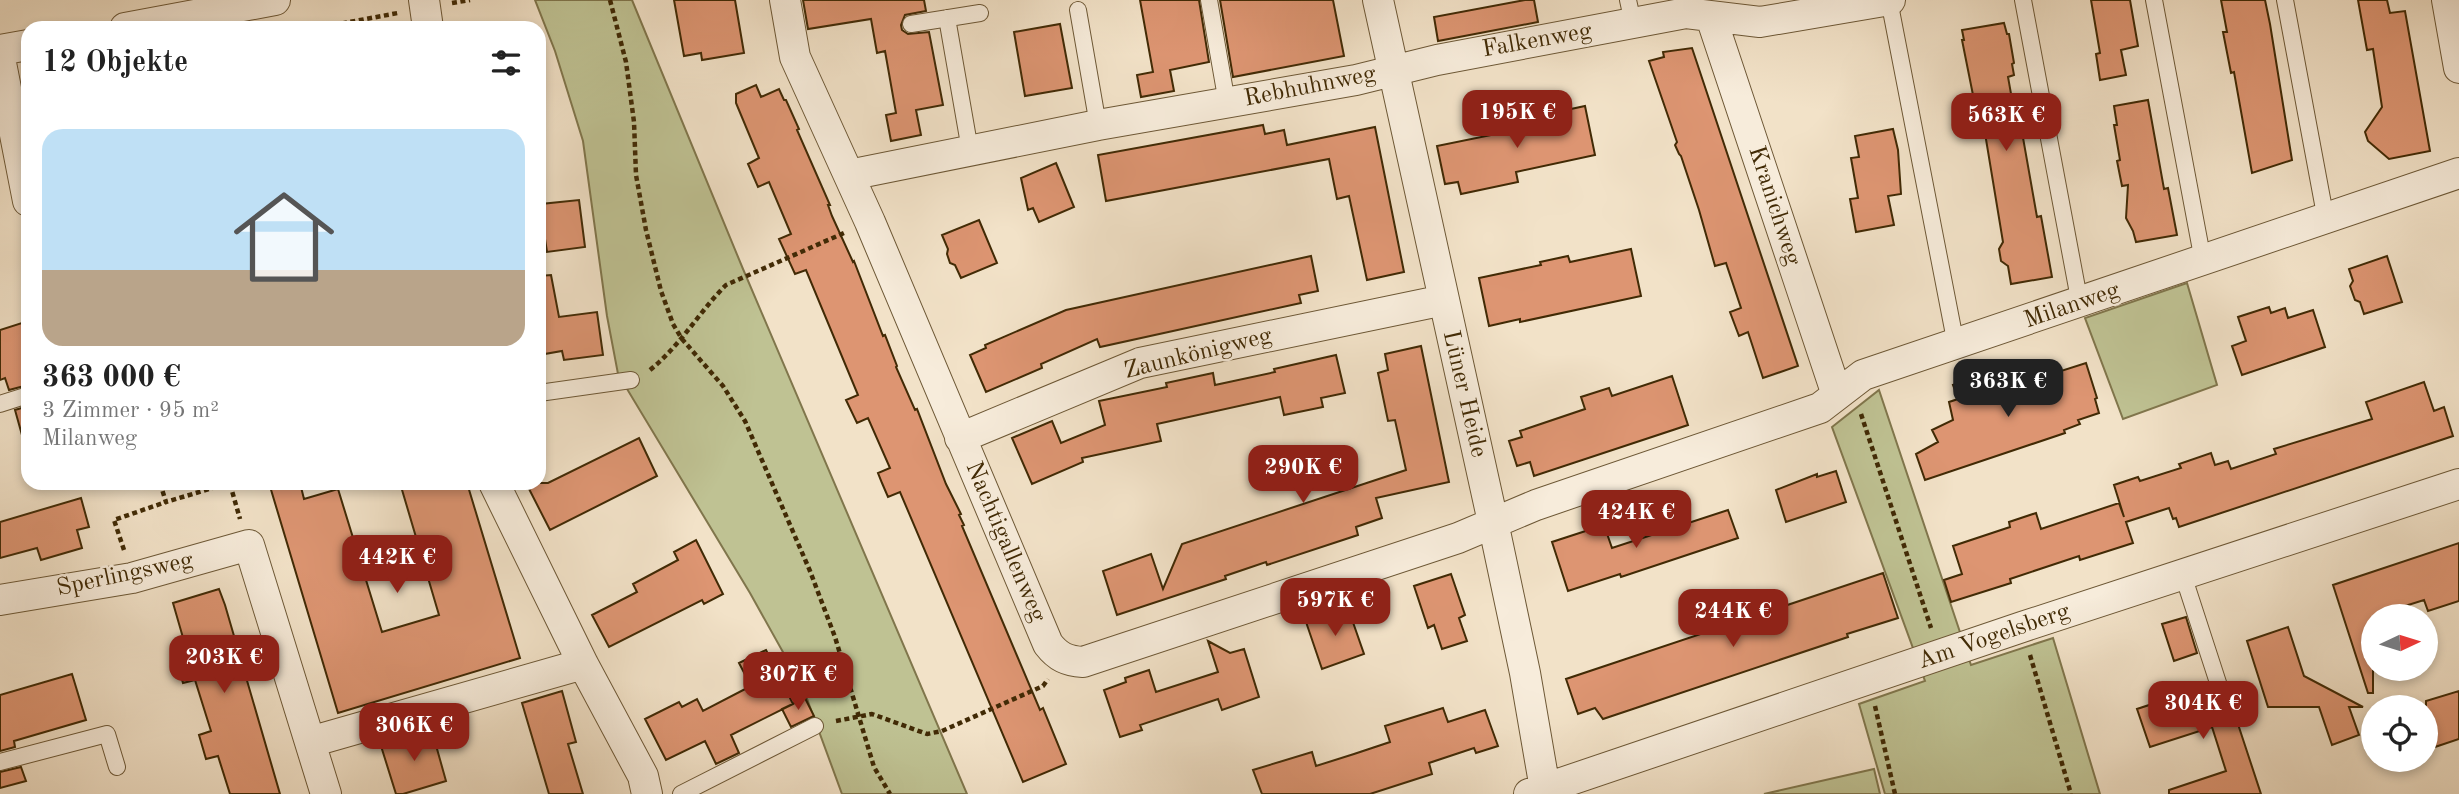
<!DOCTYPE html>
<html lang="de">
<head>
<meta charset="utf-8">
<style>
	:root { --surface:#fff; --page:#f2f2f2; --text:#222; --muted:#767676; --line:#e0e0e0; --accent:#8f2418 }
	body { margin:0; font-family:"Old Standard TT",serif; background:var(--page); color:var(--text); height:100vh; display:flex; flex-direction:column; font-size:26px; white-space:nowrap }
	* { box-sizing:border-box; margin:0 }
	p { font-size:23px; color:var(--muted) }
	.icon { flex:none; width:38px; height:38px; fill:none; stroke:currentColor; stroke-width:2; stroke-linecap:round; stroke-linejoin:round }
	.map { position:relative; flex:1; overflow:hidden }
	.side { position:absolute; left:21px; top:21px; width:525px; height:469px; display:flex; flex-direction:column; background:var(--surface); border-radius:21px; box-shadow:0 4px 10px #0003 }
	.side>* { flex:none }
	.needle { width:46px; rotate:86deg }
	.tools { position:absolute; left:2361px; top:604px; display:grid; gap:14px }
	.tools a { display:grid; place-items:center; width:77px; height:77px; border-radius:50%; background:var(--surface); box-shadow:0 4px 10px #0003; font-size:35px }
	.price { position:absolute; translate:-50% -60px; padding:0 16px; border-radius:14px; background:var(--accent); color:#fff; font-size:23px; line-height:46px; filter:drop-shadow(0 2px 4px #0008) }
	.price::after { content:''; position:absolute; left:50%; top:42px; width:21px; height:16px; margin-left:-10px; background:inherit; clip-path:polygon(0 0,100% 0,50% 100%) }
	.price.active { background:#222; color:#fff }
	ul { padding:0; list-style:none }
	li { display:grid; align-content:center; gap:14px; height:371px; padding:0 21px }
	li+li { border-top:2px solid var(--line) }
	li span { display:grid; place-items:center; height:217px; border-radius:21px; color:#555 }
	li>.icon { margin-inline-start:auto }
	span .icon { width:126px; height:126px; fill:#fffc; stroke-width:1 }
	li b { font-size:30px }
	h2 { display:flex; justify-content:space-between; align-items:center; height:84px; padding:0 21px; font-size:30px }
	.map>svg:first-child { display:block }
	.green { fill:#bfc293; stroke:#80764c; stroke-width:2 }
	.building { fill:#dd9572; stroke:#412a05; stroke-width:2 }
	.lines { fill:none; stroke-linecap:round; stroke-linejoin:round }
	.lane-casing { stroke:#6d5836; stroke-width:18 }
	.street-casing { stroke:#6d5836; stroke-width:32 }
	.path { stroke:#412a05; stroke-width:4.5; stroke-dasharray:5 3.5; stroke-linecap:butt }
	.lane { stroke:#f7ecdb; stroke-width:16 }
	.street { stroke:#f7ecdb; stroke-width:30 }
	.labels { text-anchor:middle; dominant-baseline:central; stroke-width:5; stroke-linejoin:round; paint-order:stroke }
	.street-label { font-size:24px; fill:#412a05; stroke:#f7ecdb }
</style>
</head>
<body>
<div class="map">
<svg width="2459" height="794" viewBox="0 0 2459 794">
	<rect width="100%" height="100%" fill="#f2e2c8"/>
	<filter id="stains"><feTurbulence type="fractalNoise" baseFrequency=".00286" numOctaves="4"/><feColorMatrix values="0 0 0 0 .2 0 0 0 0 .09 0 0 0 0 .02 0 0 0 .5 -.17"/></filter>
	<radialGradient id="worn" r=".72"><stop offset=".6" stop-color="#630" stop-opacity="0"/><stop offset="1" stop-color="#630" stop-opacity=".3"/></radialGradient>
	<!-- green -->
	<path class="green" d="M535 0H632L743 269 967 794H842L803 688 750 593 618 374 607 316 583 141 555 51Z
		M2187 283 2217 385 2123 419 2085 318Z
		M1879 390 1971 665 2053 638 2100 794H1885L1859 704 1925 681 1832 427Z
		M1874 769 1880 794H1764Z"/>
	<!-- building -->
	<path class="building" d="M674 0H735L744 53 702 60 701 53 684 56Z
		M803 0H924L926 11 905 15 901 25 902 30 908 34 929 32 943 105 916 110 921 135 891 141 886 115 896 113 885 51 877 53 871 19 808 29Z
		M1140 0H1199L1209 62 1170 70 1174 91 1141 97 1137 75 1153 72Z
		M1220 0H1333L1344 56 1233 77Z
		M1525 0H1534L1538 22 1438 41 1434 17Z
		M2091 0H2130L2138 46 2121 50 2126 75 2100 80 2096 54 2100 53Z
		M2221 0H2265L2270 24 2292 160 2252 173 2234 72 2231 73 2223 32H2227Z
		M2358 0H2387L2390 13 2405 11 2430 151 2389 159 2368 141 2365 132 2382 107 2373 49 2367 50Z
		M2004 23 2007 34H2009L2014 63 2012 64 2014 75 2008 77 2018 133 2022 132 2037 217 2041 216 2052 277 2011 284 2008 266 2001 261 1999 249 2003 242 1981 109 1976 110 1962 40H1964L1962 30Z
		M1060 24 1072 88 1025 96 1014 32Z
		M1692 48 1798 366 1763 378 1748 332 1739 336 1730 312 1741 308 1726 263 1715 266 1699 210 1681 156 1679 154 1675 145 1677 142 1649 61 1664 57 1663 52Z
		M756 85 761 97 779 89 784 100H786L799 129 797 130 830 205H828L832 216 853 262 854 261 883 336 885 335 897 366 896 367 915 410 917 409 946 484 961 514 959 515 964 525 962 526 1040 710 1043 708 1066 764 1023 782 900 492 888 497 882 483 878 473 890 468 868 418 857 423 846 400 858 395 806 270 795 274 779 239 791 234 769 182 758 187 748 164 759 158 736 103V94Z
		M2148 100 2164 189 2168 188 2177 235 2136 242 2133 231 2126 218 2128 185 2122 186 2117 161 2120 160 2114 125H2117L2114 106Z
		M1585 106 1595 155 1516 172 1518 182 1461 194 1458 182 1445 184 1437 146 1506 132 1505 123Z
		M1263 125 1265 134 1284 130 1287 145 1375 127 1404 272 1367 280 1349 196 1337 199 1329 159 1106 201 1098 155Z
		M1893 129 1898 150 1901 194 1888 196 1894 225 1856 232 1850 199 1858 198 1851 158 1859 157 1855 136Z
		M1056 163 1074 207 1039 222 1033 208 1028 210 1021 178Z
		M579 200 585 247 547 252 545 239 539 240 541 204Z
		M979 220 997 263 961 278 955 265 950 263 947 254 948 249 942 235Z
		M1631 249 1641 296 1520 322V319L1489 326 1479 278 1541 265 1540 262 1568 256 1570 262Z
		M1311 256 1318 291 1299 295 1301 303 1100 347 1097 339 1041 364 1042 368 986 392 970 355 986 348 985 345 1066 310Z
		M2387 256 2402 302 2364 314 2360 302 2355 300 2350 286 2353 281 2349 269Z
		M551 275 559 317 597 312 603 355 564 360 562 351 539 355V276Z
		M2269 307 2271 313 2285 308 2288 318 2313 310 2325 347 2242 375 2232 346 2246 341 2238 317Z
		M28 321V385L9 390 5 378 0 380V330Z
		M1421 346 1449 482 1376 498 1382 518 1356 527 1358 535 1267 565 1266 562 1225 576 1226 579 1117 615 1103 571 1151 554 1163 589 1182 544 1406 470 1395 420 1388 421 1378 373 1388 370 1385 354Z
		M1336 355 1345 393 1321 398 1323 407 1284 415 1280 397 1157 424 1161 441 1082 458 1083 462 1032 484 1012 438 1052 421 1061 443 1105 425 1099 401 1167 387 1166 383 1213 373 1215 385 1275 372 1274 369Z
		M2086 363 2097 398 2095 399 2099 413 2078 420 2080 424 2064 430 2065 433 1925 480 1916 454 1938 442 1932 430 1953 420 1949 402 1958 399 1953 385 1977 377 1983 396Z
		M1672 376 1688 425 1534 476 1530 462 1517 466 1509 441 1522 437 1520 431 1585 409 1581 397 1609 388 1612 396Z
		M2424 382 2434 411 2444 407 2453 436 2179 527 2176 518 2173 519 2169 508 2126 522 2133 543 2080 560 2079 556 2010 579 2011 583 1951 602 1944 580 1962 574 1953 546 2010 527 2009 522 2036 513 2041 529 2119 503 2124 517 2114 485 2138 477 2140 481 2181 468 2179 464 2211 453 2215 465 2228 461 2231 469 2276 454 2274 449 2372 419 2366 402Z
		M28 406V434L22 435 15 410Z
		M639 438 657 476 550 530 526 483H548Z
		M1836 471 1846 502 1786 522 1776 490 1817 474V477Z
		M269 483H300L304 499 338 489 382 632 439 615 400 483H467L520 658 338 713Z
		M81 498 89 527 77 530 82 548 41 560 37 548 0 558V522Z
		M1728 510 1738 538 1621 577 1620 574 1568 591 1552 542 1604 525 1612 548Z
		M696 540 723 594 704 604 702 600 609 647 592 615 637 592 633 584 678 560 674 552Z
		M2459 543V601L2428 611 2424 600 2373 616V693H2368L2333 585Z
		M1883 573 1898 618 1847 634 1848 637 1603 719 1595 708 1578 714 1566 679Z
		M1451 574 1465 615 1459 618 1467 641 1442 649 1434 625 1428 628 1414 586Z
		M219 589 225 605 280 794H230L218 756 206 759 199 735 211 731 195 680 183 683 176 659 188 655 173 603Z
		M1348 608 1364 654 1322 669 1306 622Z
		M2186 617 2197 653 2174 661 2162 624Z
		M2288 627 2304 676 2363 707H2349L2359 735 2332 745 2319 707H2268L2247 641Z
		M1208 641 1230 653 1244 649 1259 697 1222 710 1218 699 1140 725 1142 730 1120 737 1104 690 1126 682 1125 678 1149 670 1156 692 1218 672Z
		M766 650 793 704 731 735 739 753 716 764 705 741 666 760 645 719 679 702 682 707 697 699 703 711 751 686 739 663Z
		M72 674 86 720 14 741 15 747 0 751V695Z
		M2204 687 2213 716 2233 709 2261 794H2169V790L2226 771 2212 727 2150 747 2137 709Z
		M562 691 576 742 568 744 583 794H549L522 703Z
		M2459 691V739L2426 750V701Z
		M805 698 814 716 791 727 782 709Z
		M1443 708 1448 722 1485 710 1498 746 1476 753 1474 748 1429 763 1432 774 1370 794H1262L1253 770 1312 752 1316 766 1354 754 1390 742 1385 726Z
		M432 731 446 781 403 794H396L381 746Z
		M21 767 26 781 0 788V772Z"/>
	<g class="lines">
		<!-- lane casing -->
		<g class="lane-casing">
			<path id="lane" d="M1209 0 1227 103
				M1628 0 1633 23
				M1889 0 1956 345
				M2023 0 2080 304
				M2154 0 2203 261
				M2285 0 2326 220
				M1078 10 1098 125
				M947 18 970 150
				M911 24 980 13
				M539 393 631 380
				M0 404 28 395
				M2183 575 2222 695
				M0 762 107 734 117 767
				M681 794 815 726"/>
		</g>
		<!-- street casing -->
		<g class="street-casing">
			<path id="street" d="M424 0 428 28
				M785 0 795 57 870 222 1048 644C1058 657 1067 661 1083 662L1458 538 1536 505 1820 408 1863 375 2459 173
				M1378 0 1493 522 1525 673 1545 789
				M2447 0 2459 68
				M1711 17 1837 395
				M125 28 275 0
				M0 50 28 45
				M0 58 28 201
				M849 175 1098 125 1356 80 1437 60 1686 13 1760 22 1890 0
				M960 438 1140 363 1444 300
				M494 483 583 664 643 776 647 794
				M0 600 132 578 249 545 326 794
				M310 742 583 664
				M1529 794 2022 627 2459 484"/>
		</g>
		<!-- path -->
		<path class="path" d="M610 0 626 62 634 122 636 175 646 230 661 291 673 324 682 339 723 386 745 421 810 571 835 637 874 767 890 794
			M452 3 470 0
			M317 28 398 13
			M650 370C681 345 699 312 726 285L844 233
			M1861 414 1931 628
			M160 483 166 502 229 483
			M230 484 240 519
			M124 550 114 520 166 502
			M2030 655 2071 794
			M1875 706 1895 794
			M836 721 872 714 927 734 942 731 1043 686 1048 679"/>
		<!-- lane -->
		<use href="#lane" class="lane"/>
		<!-- street -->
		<use href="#street" class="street"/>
	</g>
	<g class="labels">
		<!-- street labels -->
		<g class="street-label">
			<text transform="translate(1537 41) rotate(-10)">Falkenweg</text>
			<text transform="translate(1310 87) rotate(-11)">Rebhuhnweg</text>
			<text transform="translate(1774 206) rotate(72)">Kranichweg</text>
			<text transform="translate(2072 306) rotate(-19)">Milanweg</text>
			<text transform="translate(1198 354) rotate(-14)">Zaunkönigweg</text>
			<text transform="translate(1464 394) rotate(77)">Lüner Heide</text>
			<text transform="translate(1005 542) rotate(67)">Nachtigallenweg</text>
			<text transform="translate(125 575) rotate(-12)">Sperlingsweg</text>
			<text transform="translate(1994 637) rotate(-19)">Am Vogelsberg</text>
		</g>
	</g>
	<rect width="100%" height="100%" filter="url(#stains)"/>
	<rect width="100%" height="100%" fill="url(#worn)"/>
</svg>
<div class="tools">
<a><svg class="needle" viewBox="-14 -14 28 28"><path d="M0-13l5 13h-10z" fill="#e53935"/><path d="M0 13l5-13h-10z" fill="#767676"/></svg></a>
<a><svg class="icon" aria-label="locate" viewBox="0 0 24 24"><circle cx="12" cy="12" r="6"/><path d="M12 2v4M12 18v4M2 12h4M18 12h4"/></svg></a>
</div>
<b class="price" style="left:1517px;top:150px">195K €</b>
<b class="price" style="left:2006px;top:153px">563K €</b>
<b class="price active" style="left:2008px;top:419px">363K €</b>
<b class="price" style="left:1303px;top:505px">290K €</b>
<b class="price" style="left:1636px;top:550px">424K €</b>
<b class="price" style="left:397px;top:595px">442K €</b>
<b class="price" style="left:1335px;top:638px">597K €</b>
<b class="price" style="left:1733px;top:649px">244K €</b>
<b class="price" style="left:224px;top:695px">203K €</b>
<b class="price" style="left:798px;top:712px">307K €</b>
<b class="price" style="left:2203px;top:741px">304K €</b>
<b class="price" style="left:414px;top:763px">306K €</b>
<section class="side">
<h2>12 Objekte<svg class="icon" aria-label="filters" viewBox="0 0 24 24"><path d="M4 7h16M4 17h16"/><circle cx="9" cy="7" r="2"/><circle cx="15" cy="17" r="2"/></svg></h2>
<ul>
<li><span style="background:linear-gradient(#bfe0f5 65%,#b9a48a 0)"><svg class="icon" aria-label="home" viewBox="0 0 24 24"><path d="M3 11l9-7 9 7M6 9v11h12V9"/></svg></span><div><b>363 000 €</b><p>3 Zimmer · 95 m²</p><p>Milanweg</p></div></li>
</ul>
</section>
</div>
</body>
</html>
